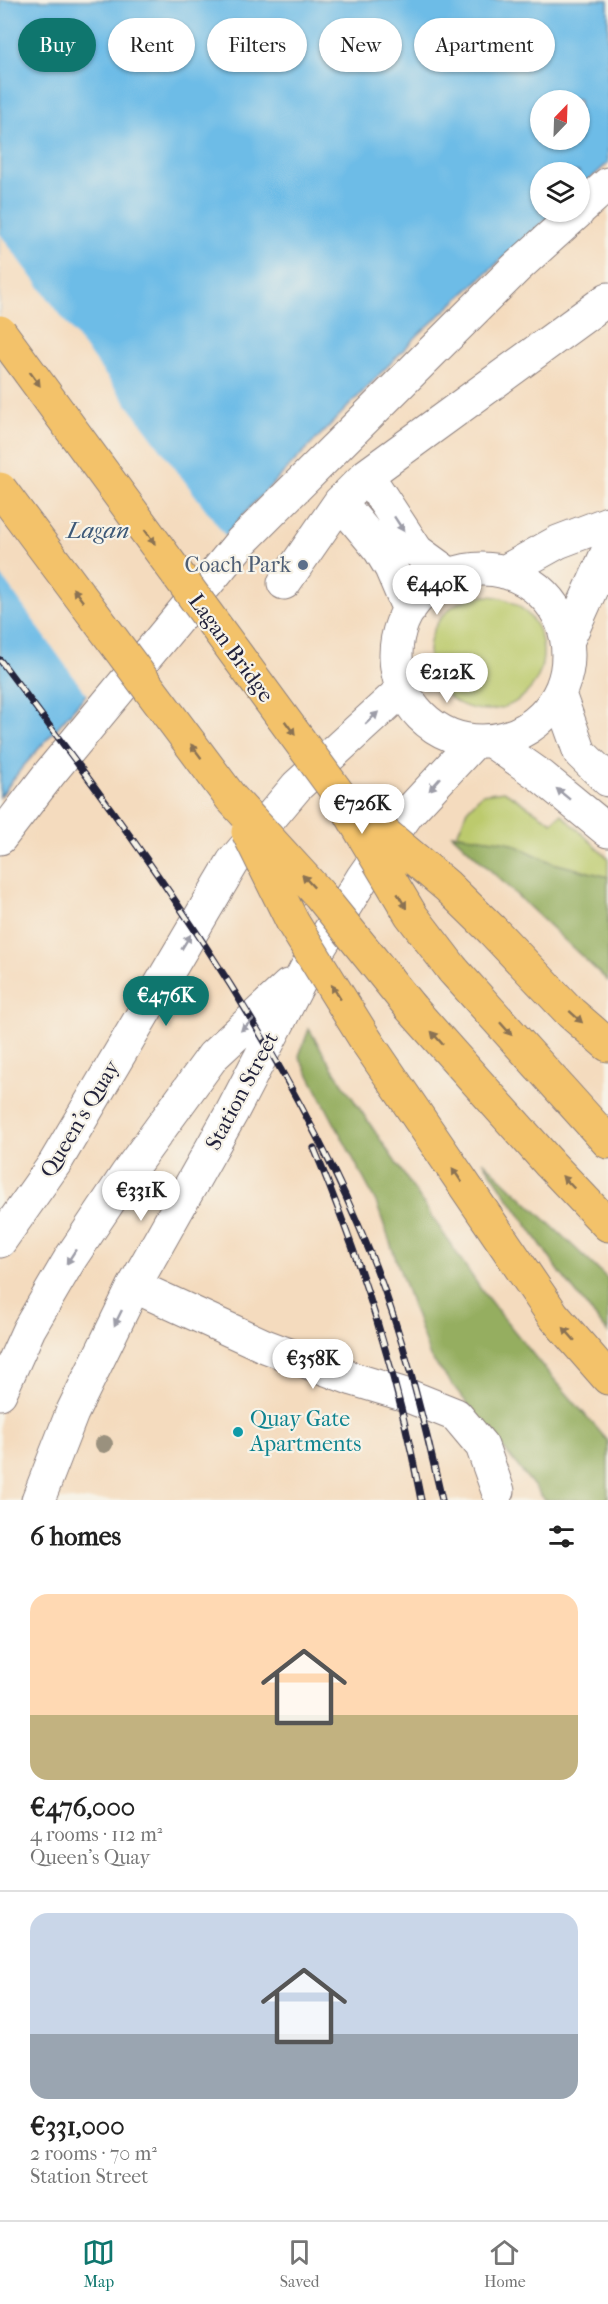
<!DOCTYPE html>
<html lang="en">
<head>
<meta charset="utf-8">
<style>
	:root { --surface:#fff; --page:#f2f2f2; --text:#222; --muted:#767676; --line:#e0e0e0; --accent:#0f766e }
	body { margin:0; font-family:"IM FELL French Canon",serif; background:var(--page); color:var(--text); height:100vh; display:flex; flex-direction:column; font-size:22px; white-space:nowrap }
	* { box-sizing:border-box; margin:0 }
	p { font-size:20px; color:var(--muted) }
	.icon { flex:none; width:33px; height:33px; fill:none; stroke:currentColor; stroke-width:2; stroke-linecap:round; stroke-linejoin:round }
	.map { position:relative; height:1500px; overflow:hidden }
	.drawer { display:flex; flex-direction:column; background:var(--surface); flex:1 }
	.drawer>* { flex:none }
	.guide { position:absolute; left:18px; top:18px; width:573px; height:54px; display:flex; gap:12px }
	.needle { width:39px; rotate:23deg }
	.controls { position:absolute; left:530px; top:90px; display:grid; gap:12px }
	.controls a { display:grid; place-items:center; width:60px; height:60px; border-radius:50%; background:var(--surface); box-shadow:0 2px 4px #0004; font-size:30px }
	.price { position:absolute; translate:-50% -51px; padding:0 14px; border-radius:21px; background:#fff; color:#222; font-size:20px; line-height:39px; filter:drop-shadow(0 2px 3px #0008) }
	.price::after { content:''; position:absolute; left:50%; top:36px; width:18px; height:14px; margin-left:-9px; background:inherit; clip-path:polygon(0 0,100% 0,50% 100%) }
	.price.selected { background:var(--accent); color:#fff }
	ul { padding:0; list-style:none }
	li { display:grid; align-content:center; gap:12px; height:318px; padding:0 30px }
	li+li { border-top:2px solid var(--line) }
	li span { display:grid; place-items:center; height:186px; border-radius:18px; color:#555 }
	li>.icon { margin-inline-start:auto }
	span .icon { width:108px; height:108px; fill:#fffc; stroke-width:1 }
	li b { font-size:26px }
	h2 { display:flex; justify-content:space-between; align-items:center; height:72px; padding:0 30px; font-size:26px }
	.chip { padding:0 21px; border-radius:27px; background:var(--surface); box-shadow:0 2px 4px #0004; font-size:21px; line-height:54px }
	.chip.selected { background:var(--accent); color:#fff }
	.dock { display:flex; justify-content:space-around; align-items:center; height:84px; border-top:2px solid var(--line); background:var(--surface); font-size:16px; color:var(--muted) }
	.dock a { display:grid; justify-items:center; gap:3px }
	.dock .selected { color:var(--accent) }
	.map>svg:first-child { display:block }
	.green { fill:#bcca6d; stroke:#6f7654; stroke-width:1.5 }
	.forest { fill:#95ae60; stroke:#5c684e; stroke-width:1.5 }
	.water { fill:#6dbce7; stroke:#486f91; stroke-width:1.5; fill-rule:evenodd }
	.pier { fill:#f4dbbe }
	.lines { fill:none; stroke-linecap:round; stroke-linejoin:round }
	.minor-casing { stroke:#8b7e7c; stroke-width:35 }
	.highway-casing { stroke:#8b7e7c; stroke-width:35 }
	.minor { stroke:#fff; stroke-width:33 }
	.highway { stroke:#f3c26a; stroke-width:33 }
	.rail-casing { stroke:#22223b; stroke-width:7 }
	.rail { stroke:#f7f3e8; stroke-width:4.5; stroke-dasharray:14; stroke-linecap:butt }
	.highway-bridge-casing { stroke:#8b7e7c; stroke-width:35; stroke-linecap:butt }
	.highway-bridge { stroke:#f3c26a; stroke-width:33 }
	.tree { fill:#9a917e }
	.oneway { fill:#8a7252 }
	.oneway2 { fill:#9c9ca7 }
	.service-dot { fill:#5c6f8a; stroke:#f7f3e8; stroke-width:2 }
	.culture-dot { fill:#0f9aa8; stroke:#f7f3e8; stroke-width:2 }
	.labels { text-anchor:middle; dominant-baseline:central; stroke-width:4.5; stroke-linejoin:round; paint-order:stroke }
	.service-label { font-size:22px; fill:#4e5e75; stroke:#f7f3e8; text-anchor:end }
	.street-label { font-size:22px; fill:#22223b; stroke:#f7f3e8 }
	.culture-label { font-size:22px; fill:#0d838f; stroke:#f7f3e8; text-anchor:start }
	.water-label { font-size:24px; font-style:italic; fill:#3c5877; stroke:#f7f3e8 }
</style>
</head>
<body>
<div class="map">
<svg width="608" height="1500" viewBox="0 0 608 1500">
	<rect width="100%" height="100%" fill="#f7f3e8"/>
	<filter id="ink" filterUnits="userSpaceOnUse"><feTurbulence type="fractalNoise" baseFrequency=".0167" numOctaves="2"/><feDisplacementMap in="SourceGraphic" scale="12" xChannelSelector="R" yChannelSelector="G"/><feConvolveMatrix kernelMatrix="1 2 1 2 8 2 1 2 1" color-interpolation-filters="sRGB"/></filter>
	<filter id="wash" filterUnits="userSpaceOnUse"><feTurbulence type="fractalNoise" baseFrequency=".008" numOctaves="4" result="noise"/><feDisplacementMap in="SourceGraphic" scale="24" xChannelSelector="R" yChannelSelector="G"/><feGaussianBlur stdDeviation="1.35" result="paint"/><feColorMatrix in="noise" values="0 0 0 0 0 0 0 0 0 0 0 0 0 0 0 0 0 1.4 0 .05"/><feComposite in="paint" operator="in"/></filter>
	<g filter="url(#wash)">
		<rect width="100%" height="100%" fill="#f4dbbe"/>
		<!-- green -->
		<path class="green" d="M429 653a57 57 0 1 1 114 0a57 57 0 1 1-114 0Z
			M504 791 552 822 561 814 608 858V877L553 863 508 842 457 835 467 810 482 794Z"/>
		<!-- forest -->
		<path class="forest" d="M452 834 508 842 553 863 608 877V981Z
			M309 1029 333 1069 482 1291 540 1363 608 1441V1500H545L430 1357 376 1202 299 1056Z
			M483 1161 608 1279V1333L561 1274Z"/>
		<!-- water -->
		<path class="water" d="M0 0H608V163L579 189V172H540V212H554L419 334 252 505 21 769 0 797ZM540 100H579V140H540Z"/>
		<!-- pier -->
		<path class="pier" d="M0 234 227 538 88 697 0 574Z"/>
	</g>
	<g filter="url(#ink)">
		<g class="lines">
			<!-- minor casing -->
			<g class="minor-casing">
				<path id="minor" d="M579 210 608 184
					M367 475 417 551 450 575
					M340 502 380 550 391 568 409 610
					M396 655a86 86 0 1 1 172 0a86 86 0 1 1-172 0Z
					M504 572 558 542 608 523
					M284 583 340 502 367 475 608 299
					M567 642 608 551
					M559 694 580 753 608 780
					M491 741 541 776 608 831
					M0 838 50 773 241 542 516 268 578 212
					M0 1241 55 1163 233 862 297 786 403 689
					M134 1286 265 1346 353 1379 406 1395 456 1415 482 1446 498 1491
					M0 1393 29 1329 70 1259 127 1174 213 1056 288 986
					M38 1500 72 1413 134 1286 232 1112 305 971 363 877 408 813 475 741"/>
			</g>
			<!-- highway casing -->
			<g class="highway-casing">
				<path id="highway" d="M492 930 571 1013 608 1045
					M453 970 608 1142
					M411 1008 550 1164 608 1225
					M367 1042 553 1315 608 1378"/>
			</g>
			<!-- minor -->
			<use href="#minor" class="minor"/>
			<!-- highway -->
			<use href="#highway" class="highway"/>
			<!-- rail casing -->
			<g class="rail-casing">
				<path id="rail" d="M0 660C141 847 283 1037 371 1255 403 1334 423 1417 442 1500
					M314 1148C362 1264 398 1376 421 1500"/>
			</g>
			<!-- rail -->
			<use href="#rail" class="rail"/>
			<!-- highway-bridge casing -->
			<g class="highway-bridge-casing">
				<path id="highway-bridge" d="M0 332 340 796 411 915 453 970
					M0 489 231 798 319 894 411 1008
					M360 813 447 886 492 930
					M248 832 293 923 367 1042"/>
			</g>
			<!-- highway-bridge -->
			<use href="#highway-bridge" class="highway-bridge"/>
		</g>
		<!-- trees -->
		<circle class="tree" cx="104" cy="1444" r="9"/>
		<!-- one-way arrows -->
		<defs><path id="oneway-solid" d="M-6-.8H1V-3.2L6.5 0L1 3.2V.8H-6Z" transform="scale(1.5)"/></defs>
		<g class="oneway">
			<use href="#oneway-solid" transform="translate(35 379) rotate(54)"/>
			<use href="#oneway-solid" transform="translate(150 537) rotate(54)"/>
			<use href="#oneway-solid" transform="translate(78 595) rotate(-127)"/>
			<use href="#oneway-solid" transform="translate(290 728) rotate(54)"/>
			<use href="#oneway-solid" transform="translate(196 751) rotate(-127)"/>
			<use href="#oneway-solid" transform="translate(308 881) rotate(-133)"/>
			<use href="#oneway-solid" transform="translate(402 901) rotate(59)"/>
			<use href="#oneway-solid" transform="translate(336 992) rotate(-122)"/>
			<use href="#oneway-solid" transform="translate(576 1017) rotate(42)"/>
			<use href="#oneway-solid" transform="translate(506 1029) rotate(48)"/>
			<use href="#oneway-solid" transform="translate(437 1038) rotate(-132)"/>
			<use href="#oneway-solid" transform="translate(457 1175) rotate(-124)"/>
			<use href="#oneway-solid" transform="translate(568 1182) rotate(-134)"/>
			<use href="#oneway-solid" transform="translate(569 1334) rotate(-131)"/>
		</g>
		<g class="oneway2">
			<use href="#oneway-solid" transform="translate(399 524) rotate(57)"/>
			<use href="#oneway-solid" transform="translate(372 718) rotate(-43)"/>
			<use href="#oneway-solid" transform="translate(435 784) rotate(132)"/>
			<use href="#oneway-solid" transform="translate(563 794) rotate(-141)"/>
			<use href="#oneway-solid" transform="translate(186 942) rotate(-59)"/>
			<use href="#oneway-solid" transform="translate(247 1025) rotate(137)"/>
			<use href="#oneway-solid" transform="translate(71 1257) rotate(123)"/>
			<use href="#oneway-solid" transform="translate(118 1318) rotate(116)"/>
		</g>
	</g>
	<!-- markers -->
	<circle class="service-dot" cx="303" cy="565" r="6"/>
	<circle class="culture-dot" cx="238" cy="1432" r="6"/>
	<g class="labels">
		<!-- service labels -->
		<g class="service-label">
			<text x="291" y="565">Coach Park</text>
		</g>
		<!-- street labels -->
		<g class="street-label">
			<text transform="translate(231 648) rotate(54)">Lagan Bridge</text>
			<text transform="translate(242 1091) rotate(-62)">Station Street</text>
			<text transform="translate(80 1119) rotate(-59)">Queen's Quay</text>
		</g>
		<!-- culture labels -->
		<g class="culture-label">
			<text x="250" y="1419">Quay Gate<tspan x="250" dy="25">Apartments</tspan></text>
		</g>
		<!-- water labels -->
		<g class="water-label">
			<text x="98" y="530">Lagan</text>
		</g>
	</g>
</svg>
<div class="controls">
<a><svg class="needle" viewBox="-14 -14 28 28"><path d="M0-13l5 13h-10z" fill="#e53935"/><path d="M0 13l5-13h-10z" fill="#767676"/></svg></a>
<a><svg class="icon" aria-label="layers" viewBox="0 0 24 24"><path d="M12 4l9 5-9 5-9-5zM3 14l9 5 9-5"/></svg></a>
</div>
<b class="price" style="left:437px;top:616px">€440K</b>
<b class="price" style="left:447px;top:704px">€212K</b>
<b class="price" style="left:362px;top:835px">€726K</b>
<b class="price selected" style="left:166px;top:1027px">€476K</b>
<b class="price" style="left:141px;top:1222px">€331K</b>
<b class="price" style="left:313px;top:1390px">€358K</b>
<div class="guide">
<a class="chip selected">Buy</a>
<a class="chip">Rent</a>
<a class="chip">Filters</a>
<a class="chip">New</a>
<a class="chip">Apartment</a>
</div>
</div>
<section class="drawer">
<h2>6 homes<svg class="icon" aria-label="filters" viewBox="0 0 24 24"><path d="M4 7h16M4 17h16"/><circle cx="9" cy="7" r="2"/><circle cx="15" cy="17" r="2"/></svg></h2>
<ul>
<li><span style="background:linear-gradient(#ffd9b3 65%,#c2b280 0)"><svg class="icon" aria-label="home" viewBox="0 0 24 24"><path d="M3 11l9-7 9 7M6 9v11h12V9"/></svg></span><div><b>€476,000</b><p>4 rooms · 112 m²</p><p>Queen's Quay</p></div></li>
<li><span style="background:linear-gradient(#c9d6e8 65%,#9aa5b1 0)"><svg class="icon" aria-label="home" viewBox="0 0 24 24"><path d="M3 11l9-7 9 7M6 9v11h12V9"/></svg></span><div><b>€331,000</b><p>2 rooms · 70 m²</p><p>Station Street</p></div></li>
</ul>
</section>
<nav class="dock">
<a class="selected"><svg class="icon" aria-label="map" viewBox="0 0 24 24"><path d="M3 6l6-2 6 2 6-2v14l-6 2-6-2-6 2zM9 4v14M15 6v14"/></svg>Map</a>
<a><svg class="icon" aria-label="saved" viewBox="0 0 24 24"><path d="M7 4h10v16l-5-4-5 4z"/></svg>Saved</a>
<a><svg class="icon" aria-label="home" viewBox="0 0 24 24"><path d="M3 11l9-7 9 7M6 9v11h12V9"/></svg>Home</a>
</nav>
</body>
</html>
